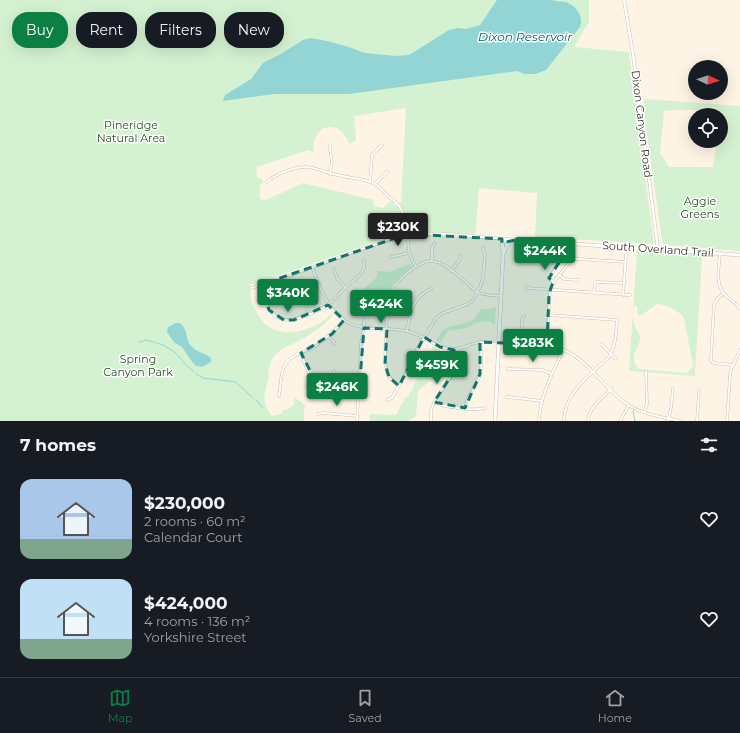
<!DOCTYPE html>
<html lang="en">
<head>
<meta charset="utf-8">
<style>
	:root { --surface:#171b24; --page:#242831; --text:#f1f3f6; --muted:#9ea1a6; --line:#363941; --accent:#0b8043 }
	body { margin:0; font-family:Montserrat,sans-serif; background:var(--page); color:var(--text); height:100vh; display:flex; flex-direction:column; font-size:15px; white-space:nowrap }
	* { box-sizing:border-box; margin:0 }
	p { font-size:13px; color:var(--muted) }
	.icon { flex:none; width:22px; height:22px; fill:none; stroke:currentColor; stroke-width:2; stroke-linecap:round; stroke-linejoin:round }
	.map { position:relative; height:421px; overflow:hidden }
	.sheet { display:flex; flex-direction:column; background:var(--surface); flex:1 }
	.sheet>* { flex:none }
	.hud { position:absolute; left:12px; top:12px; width:400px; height:36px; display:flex; gap:8px }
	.needle { width:26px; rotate:94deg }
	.buttons { position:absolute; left:688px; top:60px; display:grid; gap:8px }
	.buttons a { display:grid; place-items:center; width:40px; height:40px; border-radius:50%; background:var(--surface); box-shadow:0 4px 16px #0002; font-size:20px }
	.price { position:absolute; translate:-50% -34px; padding:0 9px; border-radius:4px; background:var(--accent); color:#fff; font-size:13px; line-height:26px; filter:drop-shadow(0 1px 2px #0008) }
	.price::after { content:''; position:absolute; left:50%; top:24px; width:12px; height:9px; margin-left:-6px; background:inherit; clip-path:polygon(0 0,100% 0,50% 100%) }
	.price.current { background:#222; color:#fff }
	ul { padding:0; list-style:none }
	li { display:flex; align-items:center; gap:12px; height:100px; padding:0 20px }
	li span { display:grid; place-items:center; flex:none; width:112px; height:80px; border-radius:12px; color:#555 }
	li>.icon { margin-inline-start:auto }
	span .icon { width:48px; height:48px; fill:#fffc; stroke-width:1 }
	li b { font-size:17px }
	h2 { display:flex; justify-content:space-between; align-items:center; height:48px; padding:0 20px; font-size:17px }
	.pill { padding:0 14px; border-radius:16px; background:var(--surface); box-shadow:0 4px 16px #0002; font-size:14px; line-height:36px }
	.pill.current { background:var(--accent); color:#fff }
	.tab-bar { display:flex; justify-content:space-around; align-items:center; height:56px; border-top:1px solid var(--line); background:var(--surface); font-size:11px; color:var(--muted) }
	.tab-bar a { display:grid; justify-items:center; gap:2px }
	.tab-bar .current { color:var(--accent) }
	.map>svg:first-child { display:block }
	.green { fill:#d4f2d1; fill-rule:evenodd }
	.water { fill:#93d5d5 }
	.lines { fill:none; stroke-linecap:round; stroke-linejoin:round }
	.stream { stroke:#93d5d5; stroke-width:1 }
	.minor-casing { stroke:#ccc0ae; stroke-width:3 }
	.tertiary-casing { stroke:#ccc0ae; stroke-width:3.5 }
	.primary-casing { stroke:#ccc0ae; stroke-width:4 }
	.minor { stroke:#fff; stroke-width:2 }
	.tertiary { stroke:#fff; stroke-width:2.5 }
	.primary { stroke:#fff; stroke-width:3 }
	.marked { fill:#0f766e; fill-opacity:0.2; stroke:#0f766e; stroke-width:3; stroke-dasharray:8 5; stroke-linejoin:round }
	.labels { text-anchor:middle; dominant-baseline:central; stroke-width:3; stroke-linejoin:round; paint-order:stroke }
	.street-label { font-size:11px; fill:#38342c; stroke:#fff }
	.park-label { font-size:11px; fill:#225320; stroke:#fff }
	.water-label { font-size:12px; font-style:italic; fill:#006263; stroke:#fff }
</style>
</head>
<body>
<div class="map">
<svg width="740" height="421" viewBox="0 0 740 421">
	<rect width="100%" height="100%" fill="#fef4e5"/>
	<!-- green -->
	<path class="green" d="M0 0H589V22L574 47 629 52 654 244 535 237 537 193 479 188 476 228 475 234 410 231 400 233 255 284H250C251 290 250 294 251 300 252 303 255 309 257 313 274 344 310 333 332 314L333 315C325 325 314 332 304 338 292 345 278 348 271 361 269 366 269 372 268 377H269C265 393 260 401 272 416L281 414 285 409 287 410 294 404V398L302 402V403L305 405 304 410V421H0ZM406 108 401 202 397 207 391 201 383 208 374 206 373 200 303 183 266 200 260 199V186L263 183V180L256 176 257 167 308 150 314 153C309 125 340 116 349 144L356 140 354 116Z
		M644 99 740 106V251L664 245 662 241 644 112ZM673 110H719L721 112V141H717L713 167H669L660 153 664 111Z
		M637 250 700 254 702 256 695 376 629 371ZM657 304C667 305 677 309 684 318L693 366 687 373 639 369C626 356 641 348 640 337 640 334 637 331 636 328 632 321 633 314 634 306L637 307V314L640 316Z
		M410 264 412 267C402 276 389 283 387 298L369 297V295L362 294 360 292 377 277V271L389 272Z
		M496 306 495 325 490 321 479 322 466 328 448 331 440 343 436 341 443 329 445 330 448 327 462 324 475 319 476 316 482 309H489Z
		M433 346 440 350 439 370 431 382 430 381 418 391 416 416 409 421H370V414L396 415 406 396 408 397Z"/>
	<!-- water -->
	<path class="water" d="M497 0H552C557 2 560 1 565 2 576 5 584 16 580 27L546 70 535 74H525L517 71 349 94H274L223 101 225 95 251 79 263 63 279 55 303 40 311 38 327 41 349 47 365 53 396 56 409 55 449 30 458 28 466 29 480 25Z
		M176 323H180C189 331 185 340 191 346 196 352 205 353 211 358V362L202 367 196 366 193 363 182 347 174 342 167 332 168 327Z"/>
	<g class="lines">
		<!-- stream -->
		<path class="stream" d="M139 342 147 340 163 345 175 352 184 363 194 372
			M196 374 203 378 236 382 252 397
			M256 400 263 408
			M633 411 635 421"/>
		<!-- minor casing -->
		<g class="minor-casing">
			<path id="minor" d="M330 174 332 162 330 149V145
				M267 182C274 175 294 167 304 167 314 166 323 172 333 174 346 178 362 177 375 184 380 186 384 192 388 196 393 200 398 203 401 209 412 227 403 250 416 267
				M370 182 372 155 382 145
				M375 184 387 172
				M720 254C719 267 715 282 724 294 729 299 736 303 740 309
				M391 257 409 253
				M432 261V247L435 243
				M312 267C323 295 332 325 368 328 381 329 396 328 410 332 425 336 438 350 454 349 463 349 471 343 480 342 498 340 542 342 559 348 588 358 603 388 628 405 644 415 663 417 680 421
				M334 269 337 278 345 287
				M451 271 459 261 460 256
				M559 275 564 279 578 280
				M553 282 549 278 562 258 626 262
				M260 285C264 296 266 309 275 316 288 326 314 314 327 305 334 300 340 293 347 286 355 278 367 274 364 260
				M297 285 300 289 309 314
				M251 288 283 278 387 240C424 228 464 236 502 239
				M527 288 630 295
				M594 293 595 283 597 282 624 283
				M724 293 717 299 714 305 711 358V361L714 363 733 365
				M623 295 626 255
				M548 315 617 320C616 333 616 346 609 357 590 375 564 393 564 421
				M407 331C410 313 412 297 431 289
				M329 336 335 344
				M521 343 522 319 524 316
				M601 344 616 359
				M547 345 550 290 553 283 568 264 571 244
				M301 353C304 362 307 371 312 379 321 394 344 391 359 392
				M508 369 542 370 552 374
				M399 386C394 382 389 379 387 372 383 363 387 299 392 290 396 280 418 263 429 261 445 259 465 283 477 292 484 296 494 295 501 296
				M306 387 314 382
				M333 390 334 371
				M279 396C281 385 280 374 285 365 291 354 304 353 314 347 326 339 335 331 344 320
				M507 397 542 401
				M387 400 392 398 410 367 416 351 436 318 443 313 468 304 473 300 480 287 483 278 485 254 483 248
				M434 402C444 408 474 411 485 408
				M465 408C466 396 474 390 478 380 483 369 482 354 480 342
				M644 412 647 404 646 372
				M318 414 323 413 358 416
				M357 421 361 344 364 324 363 315 360 312
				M431 421V411L434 402 453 373 454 365V350
				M539 421C540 396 553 372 563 350
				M588 421C589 407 602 398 611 389
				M620 421 629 405
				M668 421 671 408 673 389
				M697 421 699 391
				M727 421 730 376 731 370 740 350"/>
		</g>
		<!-- tertiary casing -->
		<g class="tertiary-casing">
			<path id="tertiary" d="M624 0 633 54 658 249"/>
		</g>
		<!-- primary casing -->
		<g class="primary-casing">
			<path id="primary" d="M504 253 507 244 512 241
				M495 421 503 255 502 239 740 255"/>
		</g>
		<!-- minor -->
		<use href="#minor" class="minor"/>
		<!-- tertiary -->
		<use href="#tertiary" class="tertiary"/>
		<!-- primary -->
		<use href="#primary" class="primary"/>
	</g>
	<!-- marked area -->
	<path class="marked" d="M407 234 502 239V243L515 240 571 244 569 258H562L549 278 553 282 549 294 547 345 480 342V374L465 408 434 402 453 373 454 350 440 347 424 337 399 386 389 377 385 364 387 329 364 328 359 392 328 390 318 386 301 353 332 334 344 320 328 305 294 320H284L269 310 260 285Z"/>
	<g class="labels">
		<!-- street labels -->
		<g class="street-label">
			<text transform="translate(642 124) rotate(83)">Dixon Canyon Road</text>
			<text transform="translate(658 249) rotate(4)">South Overland Trail</text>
		</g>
		<!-- park labels -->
		<g class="park-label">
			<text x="131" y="125">Pineridge<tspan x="131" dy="13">Natural Area</tspan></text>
			<text x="700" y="201">Aggie<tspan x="700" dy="13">Greens</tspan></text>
			<text x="138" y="359">Spring<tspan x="138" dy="13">Canyon Park</tspan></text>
		</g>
		<!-- water labels -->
		<g class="water-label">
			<text x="525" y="36">Dixon Reservoir</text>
		</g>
	</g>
</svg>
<div class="buttons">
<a><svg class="needle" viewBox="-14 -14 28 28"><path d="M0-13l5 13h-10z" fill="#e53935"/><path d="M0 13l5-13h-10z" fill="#9ea1a6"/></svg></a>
<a><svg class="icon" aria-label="locate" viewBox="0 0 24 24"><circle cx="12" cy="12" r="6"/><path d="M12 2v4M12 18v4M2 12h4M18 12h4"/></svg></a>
</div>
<b class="price current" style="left:398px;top:247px">$230K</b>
<b class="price" style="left:545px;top:271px">$244K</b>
<b class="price" style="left:288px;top:313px">$340K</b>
<b class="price" style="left:381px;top:324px">$424K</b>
<b class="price" style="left:533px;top:363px">$283K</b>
<b class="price" style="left:437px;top:385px">$459K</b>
<b class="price" style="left:337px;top:407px">$246K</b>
<div class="hud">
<a class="pill current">Buy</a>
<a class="pill">Rent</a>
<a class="pill">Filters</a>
<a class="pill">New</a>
</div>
</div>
<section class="sheet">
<h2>7 homes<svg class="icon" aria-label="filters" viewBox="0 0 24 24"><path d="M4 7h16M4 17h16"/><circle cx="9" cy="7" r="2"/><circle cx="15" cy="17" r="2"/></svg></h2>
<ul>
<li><span style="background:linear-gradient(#a9c7e8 75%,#7fa58c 0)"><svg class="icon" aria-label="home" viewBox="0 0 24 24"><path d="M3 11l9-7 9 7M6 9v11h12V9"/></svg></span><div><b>$230,000</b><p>2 rooms · 60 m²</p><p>Calendar Court</p></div><svg class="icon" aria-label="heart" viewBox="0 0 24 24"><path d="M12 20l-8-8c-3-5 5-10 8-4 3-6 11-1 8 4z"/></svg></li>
<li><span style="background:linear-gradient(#bfe0f5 75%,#7fa58c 0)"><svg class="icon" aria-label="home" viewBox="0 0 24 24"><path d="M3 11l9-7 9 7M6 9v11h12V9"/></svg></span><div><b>$424,000</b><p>4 rooms · 136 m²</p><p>Yorkshire Street</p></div><svg class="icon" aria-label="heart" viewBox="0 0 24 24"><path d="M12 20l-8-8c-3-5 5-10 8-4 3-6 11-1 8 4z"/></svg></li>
</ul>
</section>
<nav class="tab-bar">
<a class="current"><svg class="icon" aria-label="map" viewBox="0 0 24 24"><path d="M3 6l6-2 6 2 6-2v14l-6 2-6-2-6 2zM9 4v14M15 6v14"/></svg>Map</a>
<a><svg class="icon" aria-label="saved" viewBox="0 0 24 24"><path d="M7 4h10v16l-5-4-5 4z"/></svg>Saved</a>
<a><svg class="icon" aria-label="home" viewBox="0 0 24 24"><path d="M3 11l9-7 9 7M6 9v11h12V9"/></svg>Home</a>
</nav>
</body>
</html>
